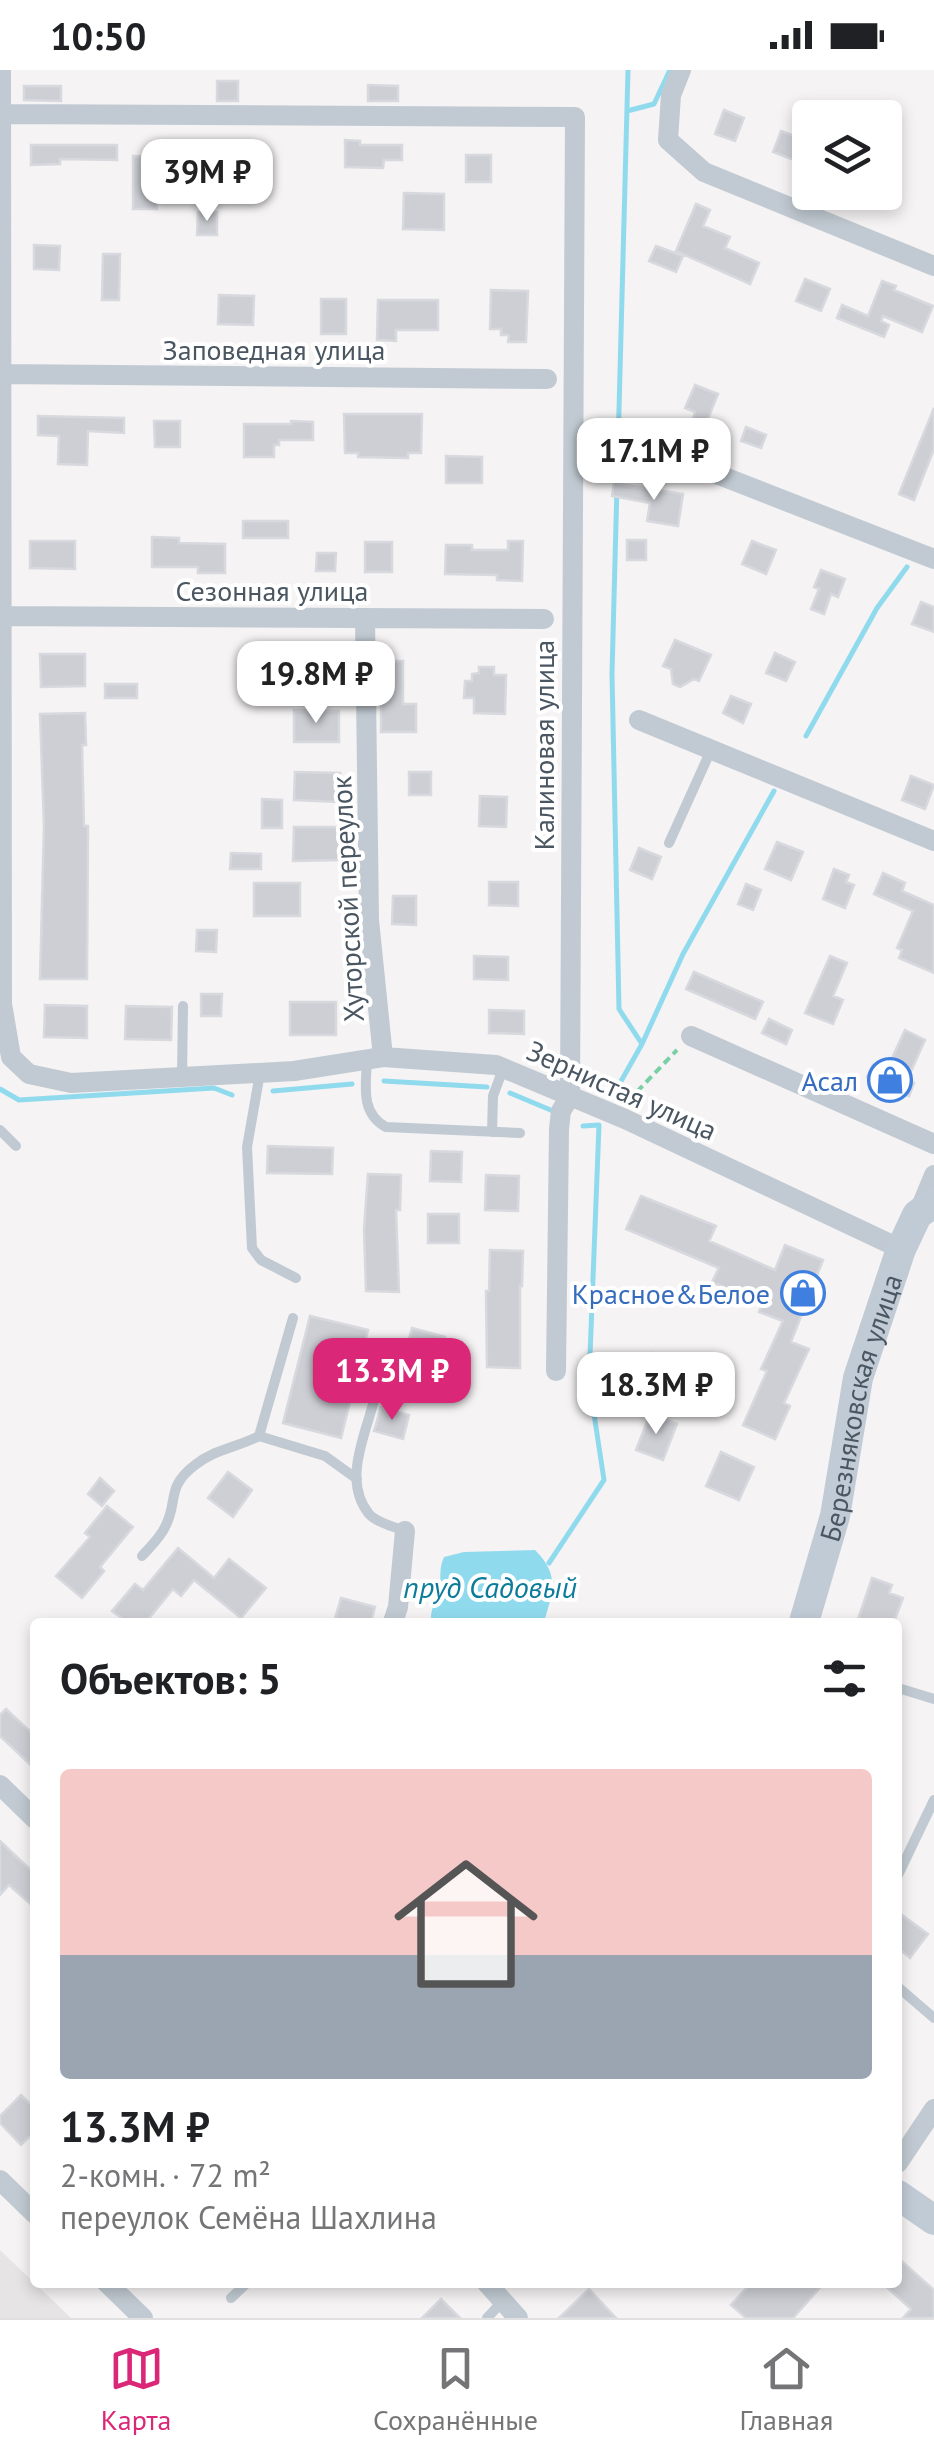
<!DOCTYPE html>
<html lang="ru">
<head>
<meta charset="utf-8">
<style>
	:root { --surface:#fff; --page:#f2f2f2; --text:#202124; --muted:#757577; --line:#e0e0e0; --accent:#db2777 }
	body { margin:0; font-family:"PT Sans",sans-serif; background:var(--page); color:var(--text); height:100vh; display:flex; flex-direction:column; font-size:38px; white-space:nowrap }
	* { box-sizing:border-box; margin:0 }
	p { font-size:32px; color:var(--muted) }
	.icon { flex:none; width:55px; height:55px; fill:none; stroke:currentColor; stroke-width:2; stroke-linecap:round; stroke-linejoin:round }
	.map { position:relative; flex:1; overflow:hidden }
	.side { position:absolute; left:30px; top:1548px; width:872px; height:670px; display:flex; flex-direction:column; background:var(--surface); border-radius:10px; box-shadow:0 5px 15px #0003 }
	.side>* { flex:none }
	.tools { position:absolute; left:792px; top:30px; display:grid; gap:20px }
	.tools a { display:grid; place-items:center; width:110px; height:110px; border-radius:10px; background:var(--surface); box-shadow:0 5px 15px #0003; font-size:50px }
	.price { position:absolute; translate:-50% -85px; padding:0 22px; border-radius:20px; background:#fff; color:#222; font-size:32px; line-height:65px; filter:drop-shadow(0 2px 5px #0008) }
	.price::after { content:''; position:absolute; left:50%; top:60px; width:30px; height:22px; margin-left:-15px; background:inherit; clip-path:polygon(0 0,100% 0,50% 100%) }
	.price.selected { background:var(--accent); color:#fff }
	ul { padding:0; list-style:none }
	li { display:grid; align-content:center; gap:20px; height:530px; padding:0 30px }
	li+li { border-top:2px solid var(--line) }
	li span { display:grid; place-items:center; height:310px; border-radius:10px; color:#555 }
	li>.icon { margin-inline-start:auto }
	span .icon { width:180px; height:180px; fill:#fffc; stroke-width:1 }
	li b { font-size:42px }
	h2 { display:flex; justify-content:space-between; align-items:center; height:120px; padding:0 30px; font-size:42px }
	.status { display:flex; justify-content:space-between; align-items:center; height:70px; padding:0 50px; background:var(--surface); direction:ltr }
	.status svg { height:28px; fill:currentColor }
	.menu { display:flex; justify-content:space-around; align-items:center; height:140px; border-top:2px solid var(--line); background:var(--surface); font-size:28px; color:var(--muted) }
	.menu a { display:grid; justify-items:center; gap:5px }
	.menu .selected { color:var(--accent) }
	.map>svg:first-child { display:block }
	.education { fill:#e6e4e5 }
	.water { fill:#90daee }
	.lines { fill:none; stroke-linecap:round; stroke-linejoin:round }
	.stream { stroke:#90daee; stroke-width:5 }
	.building { fill:#cdcfd5; stroke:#d7d9de; stroke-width:2.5 }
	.path { stroke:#7ad0a6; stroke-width:4; stroke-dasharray:8 5; stroke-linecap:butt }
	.lane { stroke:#c1cad2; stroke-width:10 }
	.street { stroke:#c1cad2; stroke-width:20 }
	.secondary { stroke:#c1cbd6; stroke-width:30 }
	.labels { text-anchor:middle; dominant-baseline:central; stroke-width:8; stroke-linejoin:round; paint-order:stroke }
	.street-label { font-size:28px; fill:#4a5661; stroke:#fff }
	.shop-label { font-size:28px; fill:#366cbe; stroke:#fff; text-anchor:end }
	.water-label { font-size:30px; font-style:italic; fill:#0c7c9b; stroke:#fff }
</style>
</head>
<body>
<div class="status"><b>10:50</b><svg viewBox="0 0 49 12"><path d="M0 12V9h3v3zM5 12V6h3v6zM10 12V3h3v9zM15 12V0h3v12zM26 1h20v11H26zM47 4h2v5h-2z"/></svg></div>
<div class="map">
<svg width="934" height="2248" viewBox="0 0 934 2248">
	<rect width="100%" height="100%" fill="#f5f3f3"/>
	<!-- education -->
	<path class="education" d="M0 2180 71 2248H0Z"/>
	<!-- water -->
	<path class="water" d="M535 1480C560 1505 553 1522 544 1552H425L431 1548C431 1536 437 1532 439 1522 442 1509 438 1500 444 1487L464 1482Z"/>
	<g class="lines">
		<!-- stream -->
		<path class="stream" d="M627 41 654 34 670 0
			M806 666 877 538 907 497
			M642 974 683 884 774 721
			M384 1011 487 1017
			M620 1013 642 974 619 939 612 604 628 0
			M0 1019 19 1030 214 1018 232 1025
			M273 1021 352 1014
			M510 1023 553 1041
			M549 1493 604 1410 589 1311 599 1055 583 1056"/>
	</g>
	<!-- building -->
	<path class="building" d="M217 11H238V31H217Z
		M368 15 398 16V31H368Z
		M24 16H61V31L24 30Z
		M724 40 744 48 735 71 715 64Z
		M781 61 803 69 794 90 773 82Z
		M345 70 360 71V75H402V90H384L383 98 345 97Z
		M31 75H117V90L60 89V94L31 95Z
		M466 85H491V112H466Z
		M133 86 157 87V139H133Z
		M207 89H267V119L207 118Z
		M404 123 444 124V160L403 159Z
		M696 134 710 140 703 156 730 167 725 178 759 193 750 214 676 181Z
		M198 142H217V165H197Z
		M34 175 60 176 59 200 34 199Z
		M656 176 683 186 676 202 649 191Z
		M103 184H120L119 230H102Z
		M805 209 830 219 821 241 796 231Z
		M882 211 896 216 894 220 933 236 922 262 883 246 881 251 889 255 884 267 837 248 842 235 868 246Z
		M491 220 528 221 526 272H508L509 265H501V259H490Z
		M219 225 254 226 253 255 218 254Z
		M321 229H346V264H321Z
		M378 230H438V260H396V271L377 270Z
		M695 315 718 324 706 354 693 349 695 342 685 338Z
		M934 338V379L914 430 899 424Z
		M344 344H422L421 383H408V388L358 387V383H345Z
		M38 346 124 348V363L88 361 87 395 58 394 59 366 38 365Z
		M154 351H180V377H155Z
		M291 351 313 352V370H279V375H274V387H244V354H291Z
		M746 357 766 365 761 378 741 371Z
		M446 386 482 387V413H446Z
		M614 413 683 424 678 456 647 451 650 433 612 426Z
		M243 451H288V468H243Z
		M152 467 179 468V473L225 474V503H198V497H152Z
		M627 470H646V490H627Z
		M30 471H75V499L30 498Z
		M508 471H523L522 511 497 510V505L445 504 446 475H472V480H508Z
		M752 471 776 480 766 504 742 494Z
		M365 472H392V502H365Z
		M317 483H336L335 501H316Z
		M821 500 845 509 838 527 831 524 824 544 811 539 819 519 814 517Z
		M921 532 934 537V562L912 554Z
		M675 570 711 585 699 611 694 609 680 617 673 614 671 599 663 596Z
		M293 582H342V614H293Z
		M775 583 795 592 786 611 766 603Z
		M40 584H85V616L41 617Z
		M381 591H403V634H416V662H381Z
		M479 597H494V605H506L505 644 474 643V628H464L465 611H472V604L479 603Z
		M105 614H137V628H105Z
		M731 626 751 634 743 653 723 643Z
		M294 640 339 641V672H294Z
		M85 643 86 675H82L84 756H88L87 909H40L44 756 40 644Z
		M295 702 340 703 339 732 294 730Z
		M409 702H431V725H409Z
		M911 706 934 715 925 739 902 730Z
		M480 726 507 727 506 757 479 756Z
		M262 729 282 730V758H262Z
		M294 757H339V790L293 791Z
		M777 772 803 782 791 810 765 799Z
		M639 778 661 787 652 809 630 800Z
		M231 783 261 784V799H230Z
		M834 799 849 805 846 812 854 815 845 838 823 829Z
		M883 803 905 813 902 821 934 835V903L899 888 902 880 897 878 913 841 874 824Z
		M489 812H518V836L489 835Z
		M254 813H300V846H254Z
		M746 814 761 820 753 840 738 834Z
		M393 826H416V855L392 854Z
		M197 860H217L216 882 196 881Z
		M474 886 508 887V910L474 909Z
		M830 886 847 893 833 926 843 930 833 954 805 943Z
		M694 902 763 932 755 949 686 919Z
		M201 924H222L221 946H201Z
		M290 932H336V965H290Z
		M45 935 87 936V968L44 967Z
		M126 936 172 937 171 970 125 969Z
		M489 940 524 941V964L489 963Z
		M769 949 792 960 786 974 762 963Z
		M905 960 925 970 907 1010 914 1013 909 1026 867 1007 873 995 886 1001Z
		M268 1076 333 1078 332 1104 267 1103Z
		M431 1081 462 1082 461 1112 430 1111Z
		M368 1104 401 1105 400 1140H396L399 1222 366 1221 364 1160Z
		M486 1105 519 1106 518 1141 485 1140Z
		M641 1126 716 1156 709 1171 775 1200 785 1175 823 1190 791 1272 809 1279 784 1333 790 1336 775 1369 743 1355 767 1301 761 1299 783 1251 759 1242 762 1234 712 1212 719 1198 626 1159Z
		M428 1144H459V1173H428Z
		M490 1180 523 1181 522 1216H520V1298L487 1297 486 1221H489Z
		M310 1246 368 1260 341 1368 283 1353Z
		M412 1258 445 1267 436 1300 403 1291Z
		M653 1283 676 1290 666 1326 642 1320Z
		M381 1337 409 1345 403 1369 374 1361Z
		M650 1344 677 1354 663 1390 636 1380Z
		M721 1382 754 1397 739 1430 706 1416Z
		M228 1402 252 1420 233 1447 208 1428Z
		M100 1408 114 1421 102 1436 88 1424Z
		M107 1436 133 1457 100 1497 104 1501 82 1528 56 1506 90 1467 85 1463Z
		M178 1478 214 1508 229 1489 266 1518 241 1548 194 1510 181 1526 173 1519 146 1552H127L112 1541 135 1514 143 1520Z
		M872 1508 892 1515 889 1523 903 1528 894 1552H857Z
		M341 1528 375 1537 371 1552H334Z
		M6 1639 35 1666V1699L0 1666V1645Z
		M0 1771 35 1804V1838L9 1815 0 1825Z
		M898 1842 928 1864 910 1888 898 1878Z
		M21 2025 35 2039V2061L21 2075 0 2053V2046Z
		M898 2188 934 2220V2248H903L911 2239 881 2212H898Z
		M752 2212H825L793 2248H746L731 2235Z
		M589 2219 616 2248H559Z
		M441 2229 460 2248H422Z"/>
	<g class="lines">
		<!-- path -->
		<path class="path" d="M628 1031 677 980"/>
		<!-- lane -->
		<path class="lane" d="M669 773 711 680
			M367 990C366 1015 360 1043 386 1057L520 1063
			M260 1003 247 1077 252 1178 261 1190 296 1208
			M182 1007 183 936
			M0 1060 16 1076
			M492 1062 493 1026 503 999
			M293 1248 259 1366 325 1386 357 1409
			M373 1334C364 1368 343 1412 369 1444 376 1452 394 1457 405 1461
			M142 1486C150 1477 161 1467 166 1455 178 1431 166 1417 195 1395 215 1379 238 1377 259 1366
			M898 1618 934 1629
			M898 1805 934 1730
			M898 1917 934 1948
			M231 2228 248 2212
			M487 2248 503 2231"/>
		<!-- street -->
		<path class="street" d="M1 0 2 934 11 987 29 1004 71 1013 294 1001 383 987 496 995 625 1049 901 1179
			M681 0 671 25 668 70 704 102 934 196
			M1 44 575 47 570 1026 561 1041 559 1059 556 1301
			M0 304 547 309
			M655 380 934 489
			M0 546 544 549
			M365 548 369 850 383 987
			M639 650 934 771
			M691 966 934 1074
			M918 1144 934 1105
			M393 1552 398 1537 405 1461
			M0 1715 35 1749
			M898 2093 934 2039
			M0 2110 35 2144
			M106 2212 143 2248
			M486 2212 518 2248"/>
		<!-- secondary -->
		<g class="secondary">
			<path id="s1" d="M804 1552 835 1446 858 1308 901 1179 917 1145 934 1132"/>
			<path d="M898 2125 934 2150"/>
		</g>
	</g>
	<!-- icons -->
	<defs>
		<g id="shop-ring" transform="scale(2.25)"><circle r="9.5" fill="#fff" stroke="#3f7fe0" stroke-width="1.5"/><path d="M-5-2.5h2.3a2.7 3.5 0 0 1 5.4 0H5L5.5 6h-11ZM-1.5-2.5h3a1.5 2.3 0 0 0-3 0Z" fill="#3f7fe0"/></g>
	</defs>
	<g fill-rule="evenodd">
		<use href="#shop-ring" x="890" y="1010"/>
		<use href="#shop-ring" x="803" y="1223"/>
	</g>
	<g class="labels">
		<!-- street labels -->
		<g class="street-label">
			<text x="274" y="279">Заповедная улица</text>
			<text x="272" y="520">Сезонная улица</text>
			<text transform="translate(543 675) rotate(-90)">Калиновая улица</text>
			<text transform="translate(347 829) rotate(-93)">Хуторской переулок</text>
			<text transform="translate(622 1020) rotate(24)">Зернистая улица</text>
			<text stroke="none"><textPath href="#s1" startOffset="222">Березняковская улица</textPath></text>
		</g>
		<!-- shop labels -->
		<g class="shop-label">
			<text x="858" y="1010">Асал</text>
			<text x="770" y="1223">Красное&amp;Белое</text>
		</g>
		<!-- water labels -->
		<g class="water-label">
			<text x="490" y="1516">пруд Садовый</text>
		</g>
	</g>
</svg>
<div class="tools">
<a><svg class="icon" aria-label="layers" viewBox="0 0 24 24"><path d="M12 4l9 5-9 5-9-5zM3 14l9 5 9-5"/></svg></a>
</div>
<b class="price" style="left:207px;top:154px">39M ₽</b>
<b class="price" style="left:654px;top:433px">17.1M ₽</b>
<b class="price" style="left:316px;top:656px">19.8M ₽</b>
<b class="price selected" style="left:392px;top:1353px">13.3M ₽</b>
<b class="price" style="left:656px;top:1367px">18.3M ₽</b>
<section class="side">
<h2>Объектов: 5<svg class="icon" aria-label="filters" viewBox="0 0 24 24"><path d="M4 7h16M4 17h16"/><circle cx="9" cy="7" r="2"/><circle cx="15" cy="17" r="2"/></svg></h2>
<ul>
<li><span style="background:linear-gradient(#f6c9c9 60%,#9aa5b1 0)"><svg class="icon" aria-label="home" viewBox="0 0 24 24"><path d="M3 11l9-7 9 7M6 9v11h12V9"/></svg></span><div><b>13.3M ₽</b><p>2-комн. · 72 m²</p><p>переулок Семёна Шахлина</p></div></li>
</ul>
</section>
</div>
<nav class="menu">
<a class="selected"><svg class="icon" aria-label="map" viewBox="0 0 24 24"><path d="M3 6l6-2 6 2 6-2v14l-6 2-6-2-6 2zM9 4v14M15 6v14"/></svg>Карта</a>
<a><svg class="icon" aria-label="saved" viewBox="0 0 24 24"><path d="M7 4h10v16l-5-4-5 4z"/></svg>Сохранённые</a>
<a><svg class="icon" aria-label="home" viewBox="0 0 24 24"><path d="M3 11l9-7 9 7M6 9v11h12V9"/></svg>Главная</a>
</nav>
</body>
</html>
